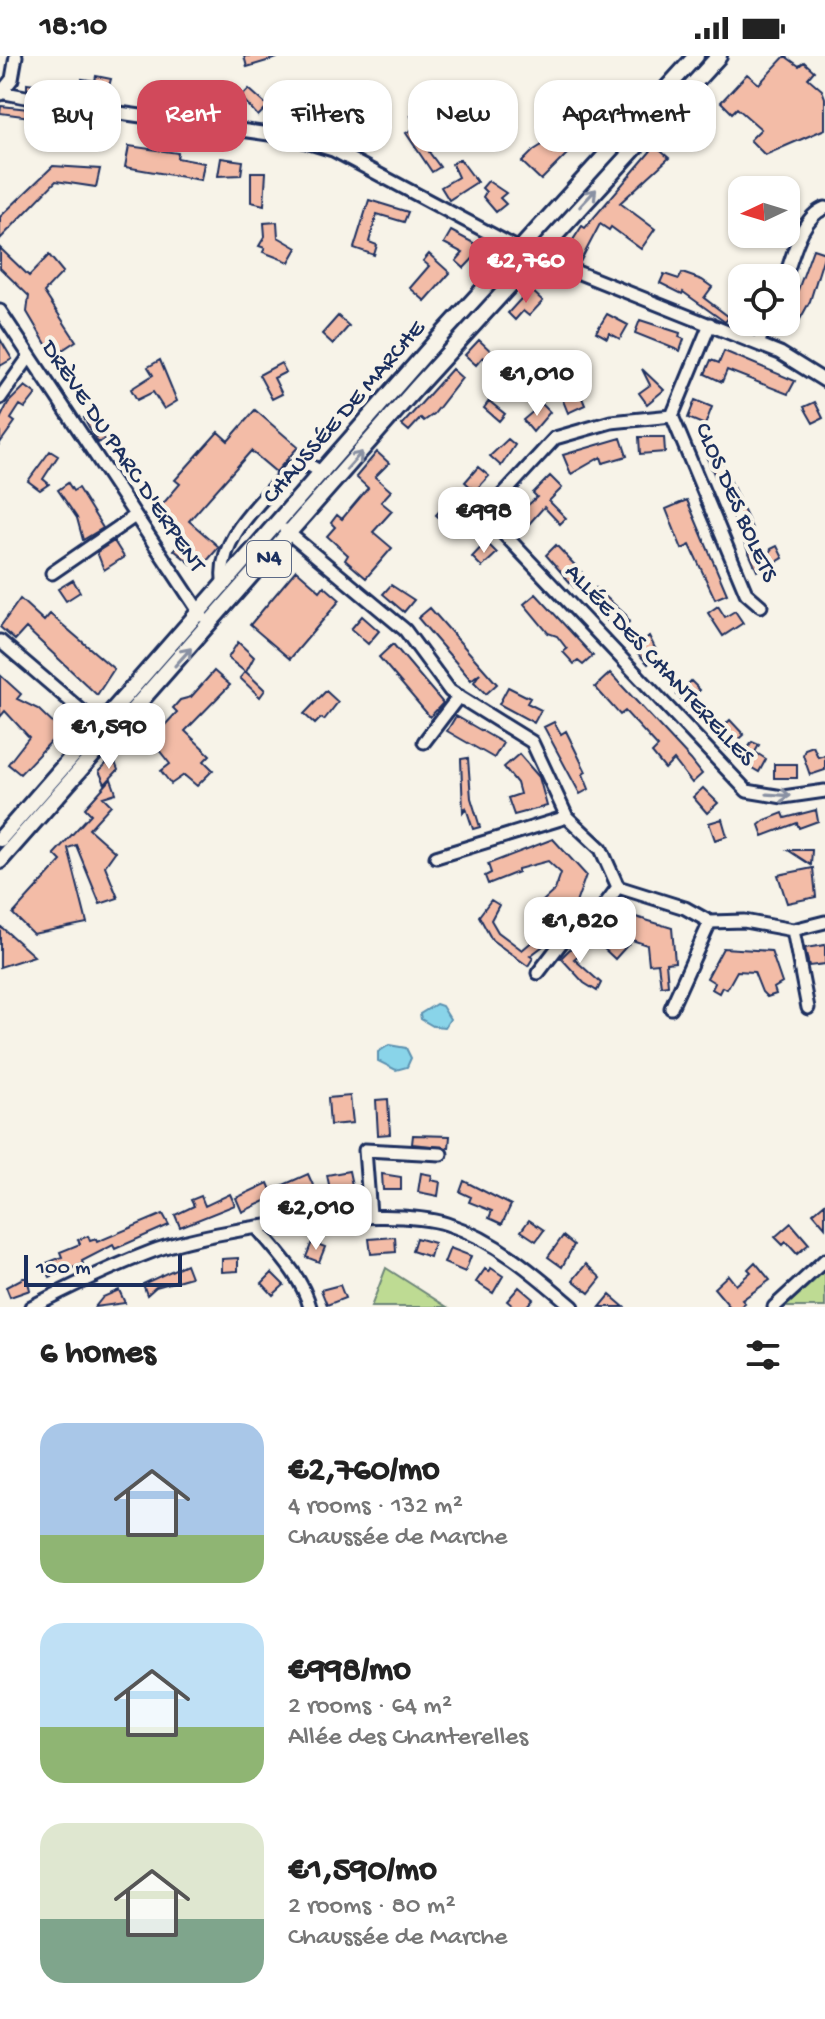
<!DOCTYPE html>
<html lang="en">
<head>
<meta charset="utf-8">
<style>
	:root { --surface:#fff; --page:#f2f2f2; --text:#222; --muted:#767676; --accent:#d1495b }
	body { margin:0; font-family:"Gochi Hand",sans-serif; background:var(--page); color:var(--text); height:100vh; display:flex; flex-direction:column; font-size:30px; white-space:nowrap }
	* { box-sizing:border-box; margin:0 }
	p { font-size:26px; color:var(--muted) }
	.icon { flex:none; width:44px; height:44px; fill:none; stroke:currentColor; stroke-width:2; stroke-linecap:round; stroke-linejoin:round }
	.map { position:relative; height:1251px; overflow:hidden }
	.side { display:flex; flex-direction:column; background:var(--surface); flex:1 }
	.side>* { flex:none }
	.hud { position:absolute; left:24px; top:24px; width:778px; height:72px; display:flex; gap:16px }
	.needle { width:52px; rotate:266deg }
	.buttons { position:absolute; left:728px; top:120px; display:grid; gap:16px }
	.buttons a { display:grid; place-items:center; width:72px; height:72px; border-radius:16px; background:var(--surface); box-shadow:0 2px 6px #0004; font-size:40px }
	.scale { position:absolute; left:24px; bottom:20px; width:158px; box-sizing:border-box; padding-left:8px; border:4px solid #1b2f5e; border-top:0; font-size:22px; line-height:28px; white-space:nowrap; color:#1b2f5e; -webkit-text-stroke:6px #f7f3e8; paint-order:stroke }
	.price { position:absolute; translate:-50% -68px; padding:0 18px; border-radius:16px; background:#fff; color:#222; font-size:26px; line-height:52px; filter:drop-shadow(0 2px 4px #0008) }
	.price::after { content:''; position:absolute; left:50%; top:48px; width:24px; height:18px; margin-left:-12px; background:inherit; clip-path:polygon(0 0,100% 0,50% 100%) }
	.price.selected { background:var(--accent); color:#fff }
	ul { padding:0; list-style:none }
	li { display:flex; align-items:center; gap:24px; height:200px; padding:0 40px }
	li span { display:grid; place-items:center; flex:none; width:224px; height:160px; border-radius:24px; color:#555 }
	li>.icon { margin-inline-start:auto }
	span .icon { width:96px; height:96px; fill:#fffc; stroke-width:1 }
	li b { font-size:34px }
	h2 { display:flex; justify-content:space-between; align-items:center; height:96px; padding:0 40px; font-size:34px }
	.tag { padding:0 28px; border-radius:24px; background:var(--surface); box-shadow:0 2px 6px #0004; font-size:28px; line-height:72px }
	.tag.selected { background:var(--accent); color:#fff }
	.status { display:flex; justify-content:space-between; align-items:center; height:56px; padding:0 40px; background:var(--surface); direction:ltr }
	.status svg { height:22px; fill:currentColor }
	.map>svg:first-child { display:block }
	.green { fill:#bedb93; stroke:#6c8578; stroke-width:2 }
	.water { fill:#89d4e9; stroke:#5d92b1; stroke-width:2 }
	.building { fill:#f3bca7; stroke:#1b2f5e; stroke-width:2 }
	.lines { fill:none; stroke-linecap:round; stroke-linejoin:round }
	.minor-casing { stroke:#1b2f5e; stroke-width:17 }
	.major-casing { stroke:#1b2f5e; stroke-width:20 }
	.minor { stroke:#f7f3e8; stroke-width:11 }
	.major { stroke:#f7f3e8; stroke-width:14 }
	.oneway { stroke:#8991a3 }
	.labels { text-anchor:middle; dominant-baseline:central; stroke-width:8; stroke-linejoin:round; paint-order:stroke }
	.shield { fill:#f7f3e8; stroke:#5d6a87; stroke-width:2 }
	.shield-label { font-size:22px; font-weight:bold; fill:#1b2f5e }
	.street-label { font-size:24px; fill:#1b2f5e; stroke:#f7f3e8 }
</style>
</head>
<body>
<div class="status"><b>18:10</b><svg viewBox="0 0 49 12"><path d="M0 12V9h3v3zM5 12V6h3v6zM10 12V3h3v9zM15 12V0h3v12zM26 1h20v11H26zM47 4h2v5h-2z"/></svg></div>
<div class="map">
<svg width="825" height="1251" viewBox="0 0 825 1251">
	<rect width="100%" height="100%" fill="#f7f3e8"/>
	<filter id="ink" filterUnits="userSpaceOnUse"><feTurbulence type="fractalNoise" baseFrequency=".0125" numOctaves="2"/><feDisplacementMap in="SourceGraphic" scale="16" xChannelSelector="R" yChannelSelector="G"/><feConvolveMatrix kernelMatrix="1 2 1 2 8 2 1 2 1" color-interpolation-filters="sRGB"/></filter>
	<g filter="url(#ink)">
		<!-- green -->
		<path class="green" d="M386 1212 447 1251H371Z
			M825 1215V1251H785Z"/>
		<!-- water -->
		<path class="water" d="M436 948 442 950 450 963 445 971 433 970 421 963 420 958Z
			M389 989 406 992 411 1002 407 1011 396 1014 378 1005V996Z"/>
		<!-- building -->
		<path class="building" d="M244 0H277V2L247 11Z
			M785 0 799 10 804 6 814 15 808 22 822 34 825 42V73L765 99 750 84 761 73 737 52 732 57 721 46 747 18 759 28Z
			M96 20 111 23 107 37 81 31 82 23 95 25Z
			M27 27 67 32 66 40 27 33Z
			M249 33 268 50 258 60 241 41Z
			M196 36 208 38 205 57 193 54Z
			M1 50 56 56 64 68 46 70 45 63 0 57Z
			M432 56 448 84 429 96 440 111 432 116 406 77 416 71 411 60 424 57 426 60Z
			M692 64 701 77 692 82 684 70Z
			M569 72 578 82 575 90 541 124 522 106 534 94Z
			M129 90 178 97 177 102 204 107 201 124 125 111Z
			M655 90 669 102 620 147 655 173 641 193 611 171 609 174 600 168 579 208 562 201 582 170 585 172Z
			M221 102 243 105 241 119 218 120Z
			M460 103 477 126 449 144 441 131 458 121 452 108Z
			M53 110 100 113 96 131 56 125 0 183V161Z
			M251 116H266L264 149 251 146Z
			M488 125 506 137 500 142 506 148 496 156 483 141 486 136 482 132Z
			M369 144 408 156 404 166 377 158 369 186 377 189 374 199 354 192Z
			M277 166 278 181 297 192 289 206 263 196 265 192 259 190 265 180 264 167Z
			M451 175 483 192 464 212 456 205 463 197 444 187Z
			M0 192 29 220 49 199 63 216 44 236 76 285 53 300 27 256 29 240 0 212Z
			M813 193 825 197 810 245 793 276 784 272Z
			M429 198 450 217 425 245 410 232 429 210 423 205Z
			M682 217 702 224 712 231 704 242 729 261 725 266 683 236 682 238 660 227 664 218 679 223Z
			M530 233 543 245 529 260 523 255 515 264 508 257Z
			M607 258 628 269 620 283 609 277 607 282 596 276Z
			M338 260 349 270 333 288 322 278Z
			M640 264 680 277 679 281 684 283 680 295 635 277Z
			M0 283 12 303 0 310Z
			M479 284 495 299 488 306 483 301 476 309 465 299Z
			M724 295 795 325 788 338 727 314 722 326 705 318 711 304 719 307Z
			M160 304 177 345 164 353 153 336 137 344 131 333 153 319 148 311Z
			M281 307 286 316 274 322 282 338 272 343 259 319Z
			M452 313 462 322 434 358 424 365 421 362 409 375 402 369Z
			M642 313 664 334 647 348 639 337 650 329Z
			M25 330 36 338 25 352 20 349 11 363 15 366 0 387V363L8 347Z
			M580 337 585 349 568 357 562 342Z
			M695 344 712 351 705 369 688 362Z
			M489 345 505 358 499 365 484 352Z
			M815 346 823 362 813 367 804 351Z
			M542 348 550 356 533 376 523 364Z
			M255 354 298 391 276 416 251 395 189 465 219 491 199 514 174 494 184 482 155 457 180 428 175 424 218 376 228 385Z
			M95 356 109 380 98 387 84 362Z
			M639 381H664L665 396 640 398Z
			M621 382 627 400 603 407 601 401 571 418 563 399Z
			M508 383 515 389 501 410 490 400Z
			M50 395 58 400 43 423 49 428 40 434 28 425Z
			M717 395 763 497 768 503 771 493 777 490 783 502 771 509 769 505 757 515 706 400Z
			M377 396 389 407 375 421 391 435 381 446 392 455 373 476 392 492 366 522 345 504 348 499 327 480 335 471 331 467 337 459 342 463 368 432 356 421Z
			M478 411 489 420 475 435 465 426Z
			M550 420 562 432 549 445 566 462 560 468 544 451 528 469 517 459 537 441 533 437Z
			M68 427 73 435 78 432 103 472 83 484 77 462 58 434Z
			M451 442 461 451 447 469 436 459Z
			M687 444 727 538 715 543 690 489 682 493 666 453Z
			M114 485 124 501 104 514 97 496Z
			M486 486 497 497 482 511 472 501Z
			M556 489 586 521 574 531 546 499Z
			M296 514 320 535 324 530 340 544 290 603 250 569Z
			M73 524 80 536 66 545 58 533Z
			M391 529 414 544 404 556 383 538Z
			M596 532 626 559 629 566 618 576 586 542Z
			M536 538 593 600 583 609 578 605 574 608 563 596 567 593 557 580 548 577 524 548Z
			M20 543 44 565 50 558 114 613 97 639 26 572 15 584 0 571Z
			M718 550 725 561 735 555 743 567 723 580 708 557Z
			M430 552 497 628 486 638 474 626 480 617 471 624 418 562Z
			M362 560 379 575 368 588 351 573Z
			M649 580 658 598 648 608 634 593Z
			M238 586 254 601 246 616 265 634 260 641 240 622 245 616 228 602Z
			M393 588 443 647 430 661 379 601Z
			M214 615 230 629 185 675 210 699 204 705 213 714 197 730 184 719 171 728 161 715 170 708 151 684 177 656 173 652 180 644 191 641Z
			M610 617 691 704 702 718 692 727 674 704 665 713 652 697 658 691 625 655 620 659 595 631Z
			M0 619 21 638 17 643 38 653 61 675 20 718 8 708 29 681 5 655 0 661Z
			M691 625 700 634 694 640 723 671 730 664 744 679 727 694 677 639Z
			M508 631 530 642 527 647 541 654 534 667 499 648Z
			M326 635 338 646 324 664 321 662 315 668 304 658Z
			M456 660 503 687 494 702 447 675Z
			M554 666 561 678 566 675 586 716 583 718 589 733 580 738 544 671Z
			M752 686 759 689 755 696 766 703 759 716 740 705Z
			M813 690 818 701 825 699V714L810 719 803 699 805 693Z
			M519 698 539 721 547 750 514 759 508 742 520 738 517 727 504 711Z
			M113 701 118 714 105 728 99 715Z
			M468 702 471 742 480 771 473 773 466 752 463 756 461 703Z
			M774 708H797V722H774Z
			M111 723 116 737 103 741 111 749 89 773 115 796 105 810 118 842 100 848 76 789 68 792 87 867 33 878 13 858 61 805 54 798 91 758 85 752Z
			M703 732 718 747 707 757 693 741Z
			M816 754 818 765 799 772 797 767 763 780 759 769 765 764 783 757 785 762Z
			M722 763 727 780 715 784 709 767Z
			M553 783 586 819 576 847 548 872 533 854 555 834 561 817 548 805 518 813V816L488 828 485 820 491 817 488 808Z
			M788 794H812L811 809Z
			M813 812 816 841 787 847 778 819Z
			M491 844 499 849 491 864 498 876 522 894 540 879 547 887 530 900 533 902 528 910 492 884 479 860Z
			M626 858 672 872 675 906 666 907 668 929 661 930 658 907 649 908 647 889 632 884 615 903 599 888Z
			M0 870 8 877 34 900 0 911Z
			M582 881 589 890 574 903 601 927 597 935 584 927 561 902Z
			M825 889V908L809 910 805 892Z
			M723 892 771 895 782 927 774 932 776 938 767 941 762 936 754 916 737 915 727 933 722 931 719 937 712 933 715 927 707 922Z
			M350 1040 353 1067 330 1069 328 1042Z
			M388 1043 390 1078 378 1079 376 1044Z
			M413 1079 450 1080 449 1092 412 1088Z
			M349 1115 353 1134 331 1138 327 1119Z
			M421 1117 432 1119 431 1124 440 1126 438 1140 418 1136Z
			M308 1118 316 1136 288 1148 281 1130Z
			M382 1118 401 1121V1134H383Z
			M464 1125 511 1149 502 1168 489 1162 492 1155 469 1146 471 1141 460 1136Z
			M268 1127 274 1141 242 1156 236 1142Z
			M230 1138 235 1149 180 1171 175 1159 194 1150 191 1144 201 1140 205 1150Z
			M825 1147V1171L813 1157Z
			M163 1158 169 1169 115 1193 113 1189 82 1205 83 1208 50 1221 44 1208 62 1201 60 1196 80 1188 78 1184 88 1180 90 1185 96 1183 97 1186Z
			M529 1164 544 1174 536 1185 521 1175Z
			M791 1167 809 1188 797 1198 786 1186 783 1189 775 1181Z
			M563 1180 574 1189 562 1211 548 1201Z
			M395 1181 396 1196 371 1198 369 1183Z
			M416 1182 434 1187 430 1201 412 1195Z
			M312 1186 325 1191 319 1206 306 1201Z
			M450 1192 471 1200 465 1216 444 1207Z
			M238 1202V1215L222 1216V1203Z
			M755 1206 770 1224 742 1244 745 1247 740 1251H730L714 1232 728 1219 736 1229 751 1216 748 1213Z
			M186 1208 191 1221 156 1231 147 1239 143 1228Z
			M586 1208 601 1222 589 1237 573 1224Z
			M491 1212 503 1220 493 1237 476 1226 485 1213 489 1216Z
			M272 1217 284 1229 273 1239 262 1227Z
			M23 1222H27L30 1234 10 1241 6 1231Z
			M340 1229 345 1242 327 1249 321 1234Z
			M519 1231 533 1243 526 1251H514L507 1245Z
			M119 1234 125 1247 95 1251 103 1241Z
			M610 1239 624 1251H600Z"/>
		<g class="lines">
			<!-- minor casing -->
			<g class="minor-casing">
				<path id="minor" d="M0 36 77 51 290 81 333 94 519 193 780 297 825 325
					M0 38 12 23 16 0
					M785 222C793 200 801 161 825 152
					M0 255 202 560
					M758 288 767 266
					M0 342 29 301
					M672 360 611 366 555 382 485 458 747 735 783 741 825 735
					M672 360 746 537 761 550
					M672 360 710 268
					M285 474 405 574 450 635 532 686 567 761 601 793 618 831 685 852 710 866 744 865 793 874 825 866
					M52 517 135 460
					M224 530C214 483 263 445 291 412L309 409 323 417
					M0 585 103 673
					M424 686 459 640
					M436 801 567 761
					M793 874 808 952
					M538 917 568 878 598 858 618 831
					M671 952 710 866
					M370 1159 365 1094 441 1098
					M258 1173C278 1197 302 1221 310 1251
					M31 1251C71 1230 111 1211 153 1195 216 1172 384 1148 447 1168 496 1184 535 1218 573 1251
					M774 1251 825 1204"/>
			</g>
			<!-- major casing -->
			<g class="major-casing">
				<path id="major" d="M0 783 436 285 696 0
					M0 805 417 331 719 0"/>
			</g>
			<!-- minor -->
			<use href="#minor" class="minor"/>
			<!-- major -->
			<use href="#major" class="major"/>
		</g>
		<!-- one-way arrows -->
		<defs><path id="oneway-shaft" d="M-6 0H5M1.5-3L5.5 0L1.5 3" fill="none" stroke-width="1.6" stroke-linecap="round" stroke-linejoin="round" transform="scale(2)"/></defs>
		<g class="oneway">
			<use href="#oneway-shaft" transform="translate(588 142) rotate(-47)"/>
			<use href="#oneway-shaft" transform="translate(354 405) rotate(-49)"/>
			<use href="#oneway-shaft" transform="translate(183 601) rotate(-48)"/>
			<use href="#oneway-shaft" transform="translate(779 739) rotate(4)"/>
		</g>
	</g>
	<g class="labels">
		<!-- shield labels -->
		<rect class="shield" x="247" y="485" width="44" height="36" rx="6"/>
		<g class="shield-label">
			<text x="269" y="503">N4</text>
		</g>
		<!-- street labels -->
		<g class="street-label">
			<text transform="translate(345 357) rotate(-49)">CHAUSSÉE DE MARCHE</text>
			<text transform="translate(122 401) rotate(56)">DRÈVE DU PARC D'ERPENT</text>
			<text transform="translate(735 447) rotate(66)">CLOS DES BOLETS</text>
			<text transform="translate(659 610) rotate(47)">ALLÉE DES CHANTERELLES</text>
		</g>
	</g>
</svg>
<div class="buttons">
<a><svg class="needle" viewBox="-14 -14 28 28"><path d="M0-13l5 13h-10z" fill="#e53935"/><path d="M0 13l5-13h-10z" fill="#767676"/></svg></a>
<a><svg class="icon" aria-label="locate" viewBox="0 0 24 24"><circle cx="12" cy="12" r="6"/><path d="M12 2v4M12 18v4M2 12h4M18 12h4"/></svg></a>
</div>
<div class="scale">100 m</div>
<b class="price selected" style="left:526px;top:249px">€2,760</b>
<b class="price" style="left:537px;top:362px">€1,010</b>
<b class="price" style="left:484px;top:499px">€998</b>
<b class="price" style="left:109px;top:715px">€1,590</b>
<b class="price" style="left:580px;top:909px">€1,820</b>
<b class="price" style="left:316px;top:1196px">€2,010</b>
<div class="hud">
<a class="tag">Buy</a>
<a class="tag selected">Rent</a>
<a class="tag">Filters</a>
<a class="tag">New</a>
<a class="tag">Apartment</a>
</div>
</div>
<section class="side">
<h2>6 homes<svg class="icon" aria-label="filters" viewBox="0 0 24 24"><path d="M4 7h16M4 17h16"/><circle cx="9" cy="7" r="2"/><circle cx="15" cy="17" r="2"/></svg></h2>
<ul>
<li><span style="background:linear-gradient(#a9c7e8 70%,#8fb573 0)"><svg class="icon" aria-label="home" viewBox="0 0 24 24"><path d="M3 11l9-7 9 7M6 9v11h12V9"/></svg></span><div><b>€2,760/mo</b><p>4 rooms · 132 m²</p><p>Chaussée de Marche</p></div></li>
<li><span style="background:linear-gradient(#bfe0f5 65%,#8fb573 0)"><svg class="icon" aria-label="home" viewBox="0 0 24 24"><path d="M3 11l9-7 9 7M6 9v11h12V9"/></svg></span><div><b>€998/mo</b><p>2 rooms · 64 m²</p><p>Allée des Chanterelles</p></div></li>
<li><span style="background:linear-gradient(#dfe7d0 60%,#7fa58c 0)"><svg class="icon" aria-label="home" viewBox="0 0 24 24"><path d="M3 11l9-7 9 7M6 9v11h12V9"/></svg></span><div><b>€1,590/mo</b><p>2 rooms · 80 m²</p><p>Chaussée de Marche</p></div></li>
</ul>
</section>
</body>
</html>
